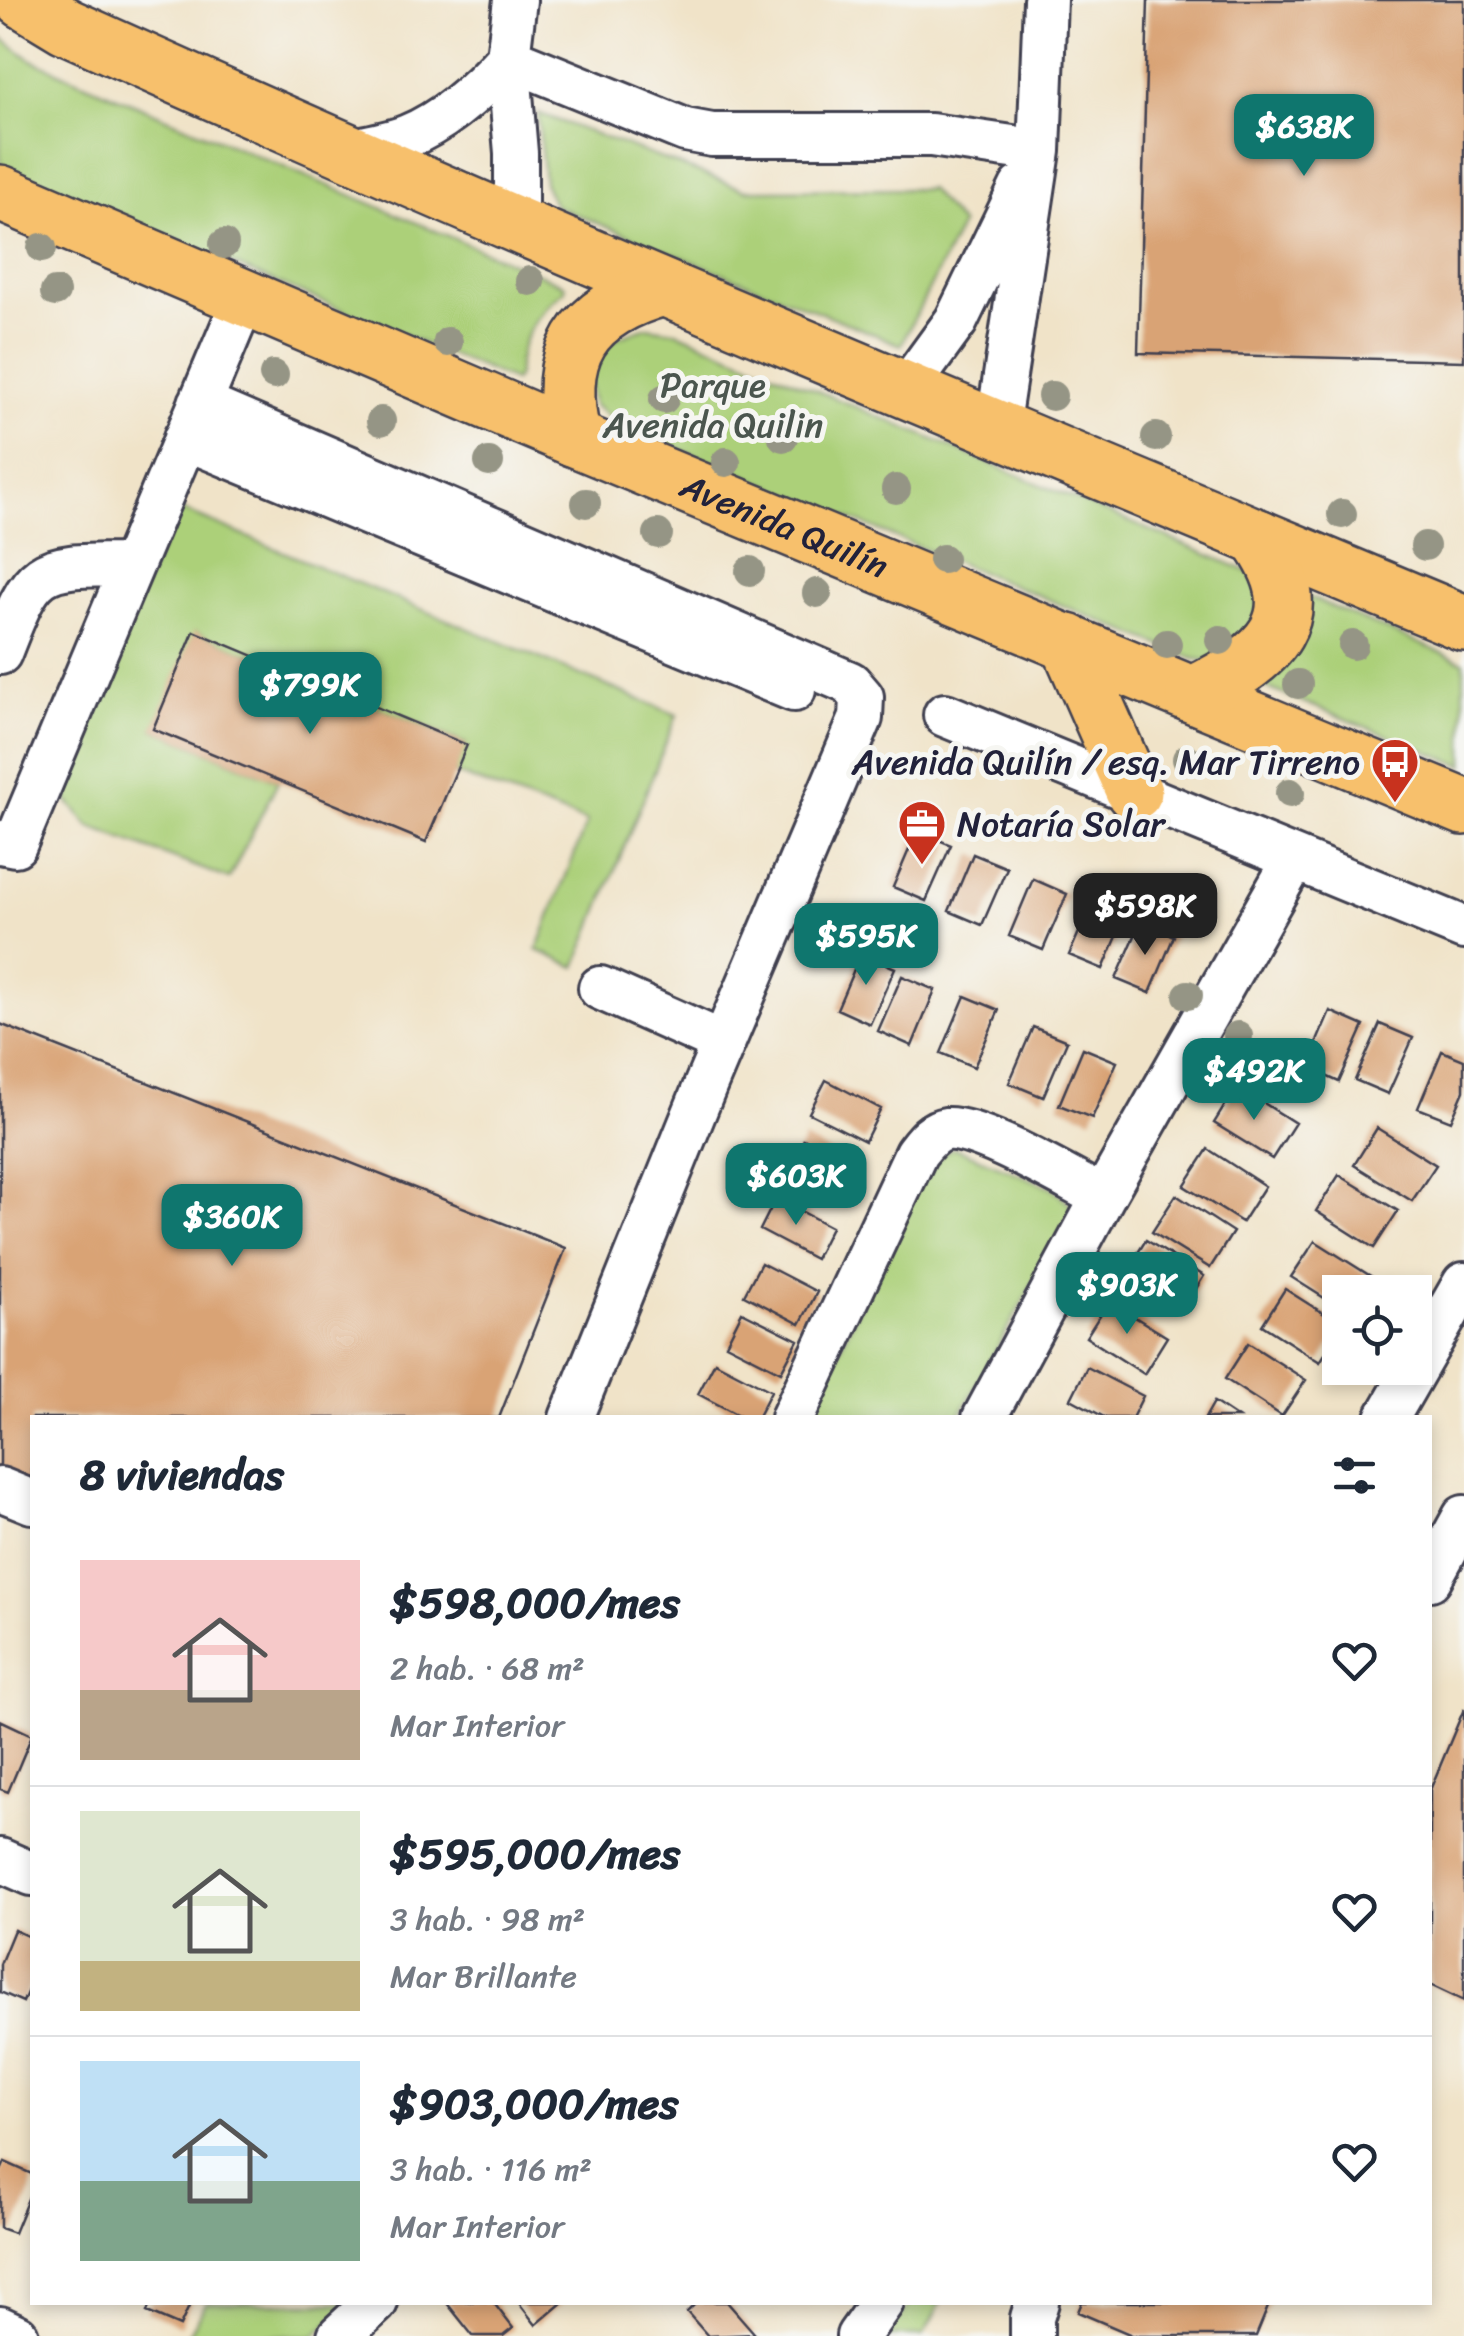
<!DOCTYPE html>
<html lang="es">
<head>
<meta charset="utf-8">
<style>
	:root { --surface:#fff; --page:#f6f6f7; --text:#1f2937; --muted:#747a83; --line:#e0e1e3; --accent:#0f766e }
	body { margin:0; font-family:Sriracha,sans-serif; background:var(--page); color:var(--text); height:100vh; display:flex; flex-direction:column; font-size:38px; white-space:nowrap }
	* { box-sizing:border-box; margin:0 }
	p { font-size:32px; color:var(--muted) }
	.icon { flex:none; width:55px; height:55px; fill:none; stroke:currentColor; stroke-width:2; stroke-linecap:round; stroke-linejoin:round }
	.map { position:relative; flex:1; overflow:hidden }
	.sheet { position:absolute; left:30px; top:1415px; width:1402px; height:890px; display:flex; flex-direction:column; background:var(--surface); border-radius:0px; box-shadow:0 5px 15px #0003 }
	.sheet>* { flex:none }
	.fabs { position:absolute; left:1322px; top:1275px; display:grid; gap:20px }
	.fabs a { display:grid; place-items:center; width:110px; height:110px; border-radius:0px; background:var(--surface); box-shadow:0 5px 15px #0003; font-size:50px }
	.price { position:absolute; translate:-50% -85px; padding:0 22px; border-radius:20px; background:var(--accent); color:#fff; font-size:32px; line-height:65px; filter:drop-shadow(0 2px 5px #0008) }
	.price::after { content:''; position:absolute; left:50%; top:60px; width:30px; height:22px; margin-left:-15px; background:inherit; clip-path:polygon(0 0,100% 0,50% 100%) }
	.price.selected { background:#222; color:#fff }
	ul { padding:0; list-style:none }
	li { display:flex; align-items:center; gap:30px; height:250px; padding:0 50px }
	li+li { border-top:2px solid var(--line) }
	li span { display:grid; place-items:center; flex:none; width:280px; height:200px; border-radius:0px; color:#555 }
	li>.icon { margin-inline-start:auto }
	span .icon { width:120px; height:120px; fill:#fffc; stroke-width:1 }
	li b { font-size:42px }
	h2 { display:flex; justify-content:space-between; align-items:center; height:120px; padding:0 50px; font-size:42px }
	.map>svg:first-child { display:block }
	.green { fill:#acd079; stroke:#67795a; stroke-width:2.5 }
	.building { fill:#d9a375 }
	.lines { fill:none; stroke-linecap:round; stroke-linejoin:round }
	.minor-casing { stroke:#413f50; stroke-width:48 }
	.major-casing { stroke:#413f50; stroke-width:60 }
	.minor { stroke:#fff; stroke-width:42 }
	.major { stroke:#f7c06c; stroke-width:55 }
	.tree { fill:#959585 }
	.labels { text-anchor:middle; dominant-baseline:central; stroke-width:10; stroke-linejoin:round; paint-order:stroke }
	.park-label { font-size:35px; fill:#4b564e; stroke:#f6f6f2 }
	.street-label { font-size:35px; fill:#22223b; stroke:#f6f6f2 }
	.poi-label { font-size:35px; fill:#22223b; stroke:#f6f6f2; text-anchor:end }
</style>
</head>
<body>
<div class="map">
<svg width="1464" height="2336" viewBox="0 0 1464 2336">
	<rect width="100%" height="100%" fill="#f6f6f2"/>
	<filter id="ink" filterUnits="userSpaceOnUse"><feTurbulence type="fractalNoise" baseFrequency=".01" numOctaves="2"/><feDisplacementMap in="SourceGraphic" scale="20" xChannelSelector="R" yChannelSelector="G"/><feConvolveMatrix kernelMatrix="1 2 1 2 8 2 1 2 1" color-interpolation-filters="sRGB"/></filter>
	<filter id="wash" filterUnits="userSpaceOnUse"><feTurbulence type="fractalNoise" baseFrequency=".0048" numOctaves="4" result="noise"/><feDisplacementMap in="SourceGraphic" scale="40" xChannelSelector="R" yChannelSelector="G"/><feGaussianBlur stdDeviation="2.25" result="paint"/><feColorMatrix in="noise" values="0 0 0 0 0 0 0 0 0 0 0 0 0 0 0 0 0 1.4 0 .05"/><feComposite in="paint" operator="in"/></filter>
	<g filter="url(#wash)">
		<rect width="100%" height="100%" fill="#f0e3c8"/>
		<!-- green -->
		<path class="green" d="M0 37 30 59 72 78 565 285V290C536 313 519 339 517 377L514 381 0 168Z
			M538 113 746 190 929 189 961 225 901 345 555 206 544 183Z
			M647 327 675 331 1254 574 1259 590 1258 628 1209 661 1194 659 620 425 593 405 587 372 612 339Z
			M182 510 677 715 576 967 537 950 587 822 454 773 466 744 195 632 154 729 278 781 229 879 90 827 53 784 163 543Z
			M1303 595 1464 662V766L1265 687 1261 680Z
			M955 1148 1051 1187 1075 1208 959 1417 807 1418 924 1168 945 1151Z
			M911 2302 941 2303 923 2336H886Z
			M206 2303H353L314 2336H187Z"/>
		<g id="blocks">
			<!-- building -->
			<path class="building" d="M1148 0H1464V361L1138 353Z
				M194 631 467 745 426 842 153 729Z
				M917 831 951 845 926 901 893 887Z
				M973 854 1007 868 982 925 949 911Z
				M1033 879 1067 894 1043 950 1009 936Z
				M1094 898 1127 913 1103 969 1069 955Z
				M1141 922 1174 936 1150 993 1116 979Z
				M861 953 895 968 870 1024 837 1009Z
				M902 976 935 990 912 1046 878 1031Z
				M965 996 999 1010 974 1067 941 1053Z
				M1330 1011 1364 1026 1339 1082 1306 1067Z
				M0 1024 566 1248 499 1418H32V1489L0 1476Z
				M1380 1024 1413 1038 1388 1094 1355 1080Z
				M1033 1027 1067 1041 1043 1097 1009 1083Z
				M1083 1048 1117 1062 1092 1118 1059 1105Z
				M1442 1051 1464 1060V1091L1451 1121 1418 1108Z
				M826 1080 881 1109 865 1141 809 1113Z
				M1237 1086 1295 1123 1272 1159 1214 1123Z
				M1377 1128 1436 1165 1412 1201 1354 1165Z
				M804 1139 859 1167 843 1200 788 1171Z
				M1208 1149 1265 1186 1242 1222 1184 1186Z
				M1339 1175 1398 1211 1374 1248 1316 1211Z
				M1176 1195 1233 1232 1210 1268 1152 1232Z
				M776 1198 831 1227 815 1259 760 1230Z
				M1146 1240 1204 1276 1181 1313 1123 1276Z
				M1315 1241 1372 1277 1363 1292H1340V1308L1291 1277Z
				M761 1263 817 1292 800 1324 744 1295Z
				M1285 1289 1340 1324V1330L1320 1362 1262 1325Z
				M1109 1301 1167 1337 1144 1374 1086 1337Z
				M742 1312 798 1340 781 1372 726 1344Z
				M1248 1343 1306 1380 1282 1416 1225 1379Z
				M715 1362 771 1391 757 1418H744L698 1394Z
				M1087 1367 1143 1396 1132 1418H1106L1071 1399Z
				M1214 1402 1238 1418H1205Z
				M1464 1709V2001L1430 1985V1790Z
				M0 1720 32 1735 8 1792 0 1789Z
				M14 1930 32 1938V1980L23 2002 0 1992V1964Z
				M5 2162 32 2174V2189L14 2233 0 2228V2173Z
				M151 2302H191L180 2326 147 2312Z
				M446 2302H493L513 2328 503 2336H473Z
				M518 2302H563L536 2325Z
				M697 2302H727L755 2334 708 2336 687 2312Z
				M1082 2302H1270L1256 2336H1134L1078 2312Z"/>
		</g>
	</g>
	<g filter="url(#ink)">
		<use href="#blocks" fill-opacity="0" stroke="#413f50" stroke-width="2.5"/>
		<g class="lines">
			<!-- minor casing -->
			<g class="minor-casing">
				<path id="minor" d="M515 0 508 58 516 153V225
					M508 58 685 130 712 135H931L1039 151
					M345 152C365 147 388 144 408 136 447 120 481 88 508 58
					M905 391 956 321 1021 187
					M200 403 850 683 862 697 861 718 706 1084 571 1418
					M997 429 1039 151 1045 0
					M185 438 794 690
					M0 653C35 562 37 566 132 565
					M945 715 1464 928
					M0 842 15 845 244 299
					M600 988 723 1043
					M792 1418 916 1153C924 1143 932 1131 946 1129 980 1126 1070 1181 1103 1197
					M984 1418 1103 1197 1294 860
					M1387 1418 1464 1284
					M0 1489 32 1502
					M1430 1579 1464 1517
					M0 1860 32 1874
					M0 2328 17 2336
					M339 2336 376 2302
					M858 2336 882 2302
					M1032 2336V2318L1037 2302"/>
			</g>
			<!-- major casing -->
			<g class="major-casing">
				<g id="major">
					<path d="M23 0 66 26C527 235 996 428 1464 623"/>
					<path id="s1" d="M0 193 573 438 1464 807"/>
					<path d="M573 438C553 355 581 311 663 288"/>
					<path d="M1068 642 1134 792"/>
					<path d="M1194 694C1269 657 1317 620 1258 537"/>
				</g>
			</g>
			<!-- minor -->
			<use href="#minor" class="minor"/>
			<!-- major -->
			<use href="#major" class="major"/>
		</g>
		<!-- trees -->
		<g class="tree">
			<circle cx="224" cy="244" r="15"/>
			<circle cx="42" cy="248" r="15"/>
			<circle cx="530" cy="281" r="15"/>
			<circle cx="55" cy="292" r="15"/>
			<circle cx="448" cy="342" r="15"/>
			<circle cx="274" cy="375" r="15"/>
			<circle cx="1052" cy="396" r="15"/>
			<circle cx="664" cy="399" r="15"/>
			<circle cx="381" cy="421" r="15"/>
			<circle cx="783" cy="437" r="15"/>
			<circle cx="1156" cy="437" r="15"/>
			<circle cx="489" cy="462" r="15"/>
			<circle cx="726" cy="462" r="15"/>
			<circle cx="896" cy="489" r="15"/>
			<circle cx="586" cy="503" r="15"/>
			<circle cx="1342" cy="514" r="15"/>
			<circle cx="658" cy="534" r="15"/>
			<circle cx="1425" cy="546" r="15"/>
			<circle cx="943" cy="559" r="15"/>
			<circle cx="750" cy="571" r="15"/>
			<circle cx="817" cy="593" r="15"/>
			<circle cx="1220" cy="640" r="15"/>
			<circle cx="1167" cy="644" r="15"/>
			<circle cx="1353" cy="645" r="15"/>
			<circle cx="1298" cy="684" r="15"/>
			<circle cx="1187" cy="759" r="15"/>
			<circle cx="1290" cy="793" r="15"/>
			<circle cx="1188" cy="995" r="15"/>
			<circle cx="1238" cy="1036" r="15"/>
		</g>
	</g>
	<!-- icons -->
	<defs>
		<g id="bus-pin" transform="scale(2.5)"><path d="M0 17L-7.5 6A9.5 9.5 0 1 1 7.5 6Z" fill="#c8321e" stroke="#f6f6f2"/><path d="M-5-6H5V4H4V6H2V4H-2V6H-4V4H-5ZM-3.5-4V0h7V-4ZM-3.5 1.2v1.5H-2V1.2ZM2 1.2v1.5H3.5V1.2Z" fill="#fff"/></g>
		<g id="office-pin" transform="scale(2.5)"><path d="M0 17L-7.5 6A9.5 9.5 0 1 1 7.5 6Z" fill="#c8321e" stroke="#f6f6f2"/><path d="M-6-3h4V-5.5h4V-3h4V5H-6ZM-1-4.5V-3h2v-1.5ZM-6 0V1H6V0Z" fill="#fff"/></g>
	</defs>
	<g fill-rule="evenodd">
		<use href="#bus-pin" x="1395" y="762"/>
		<use href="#office-pin" x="922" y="824"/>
	</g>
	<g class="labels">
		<!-- park labels -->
		<g class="park-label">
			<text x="713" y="385">Parque<tspan x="713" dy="40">Avenida Quilin</tspan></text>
		</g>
		<!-- street labels -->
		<g class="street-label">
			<text stroke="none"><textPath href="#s1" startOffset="852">Avenida Quilín</textPath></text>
		</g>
		<!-- poi labels -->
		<g class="poi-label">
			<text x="1360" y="762">Avenida Quilín / esq. Mar Tirreno</text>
			<text x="957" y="824" text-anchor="start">Notaría Solar</text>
		</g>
	</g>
</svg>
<div class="fabs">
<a><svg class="icon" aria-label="locate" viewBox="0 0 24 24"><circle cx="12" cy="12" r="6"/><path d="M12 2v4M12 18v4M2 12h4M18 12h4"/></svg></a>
</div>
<b class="price" style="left:1304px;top:179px">$638K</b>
<b class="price" style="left:310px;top:737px">$799K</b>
<b class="price selected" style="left:1145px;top:958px">$598K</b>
<b class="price" style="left:866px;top:988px">$595K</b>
<b class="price" style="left:1254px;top:1123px">$492K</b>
<b class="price" style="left:796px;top:1228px">$603K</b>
<b class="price" style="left:232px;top:1269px">$360K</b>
<b class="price" style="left:1127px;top:1337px">$903K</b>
<section class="sheet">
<h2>8 viviendas<svg class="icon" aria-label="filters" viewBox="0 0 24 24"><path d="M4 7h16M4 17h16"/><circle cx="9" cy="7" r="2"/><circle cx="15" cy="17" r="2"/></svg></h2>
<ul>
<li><span style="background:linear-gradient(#f6c9c9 65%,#b9a48a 0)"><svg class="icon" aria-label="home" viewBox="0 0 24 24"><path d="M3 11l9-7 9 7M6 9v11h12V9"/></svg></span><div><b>$598,000/mes</b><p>2 hab. · 68 m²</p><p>Mar Interior</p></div><svg class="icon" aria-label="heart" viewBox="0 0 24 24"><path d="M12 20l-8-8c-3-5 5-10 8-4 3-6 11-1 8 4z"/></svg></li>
<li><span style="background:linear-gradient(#dfe7d0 75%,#c2b280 0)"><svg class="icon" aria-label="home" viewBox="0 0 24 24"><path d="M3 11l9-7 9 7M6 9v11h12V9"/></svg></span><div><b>$595,000/mes</b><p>3 hab. · 98 m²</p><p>Mar Brillante</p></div><svg class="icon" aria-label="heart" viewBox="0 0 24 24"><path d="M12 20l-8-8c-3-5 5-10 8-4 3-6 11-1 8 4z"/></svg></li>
<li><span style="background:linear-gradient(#bfe0f5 60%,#7fa58c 0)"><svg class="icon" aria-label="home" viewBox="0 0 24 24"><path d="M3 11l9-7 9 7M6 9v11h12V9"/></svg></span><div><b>$903,000/mes</b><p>3 hab. · 116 m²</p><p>Mar Interior</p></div><svg class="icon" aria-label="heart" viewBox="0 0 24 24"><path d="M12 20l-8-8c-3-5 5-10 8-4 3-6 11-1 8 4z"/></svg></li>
</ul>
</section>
</div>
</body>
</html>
